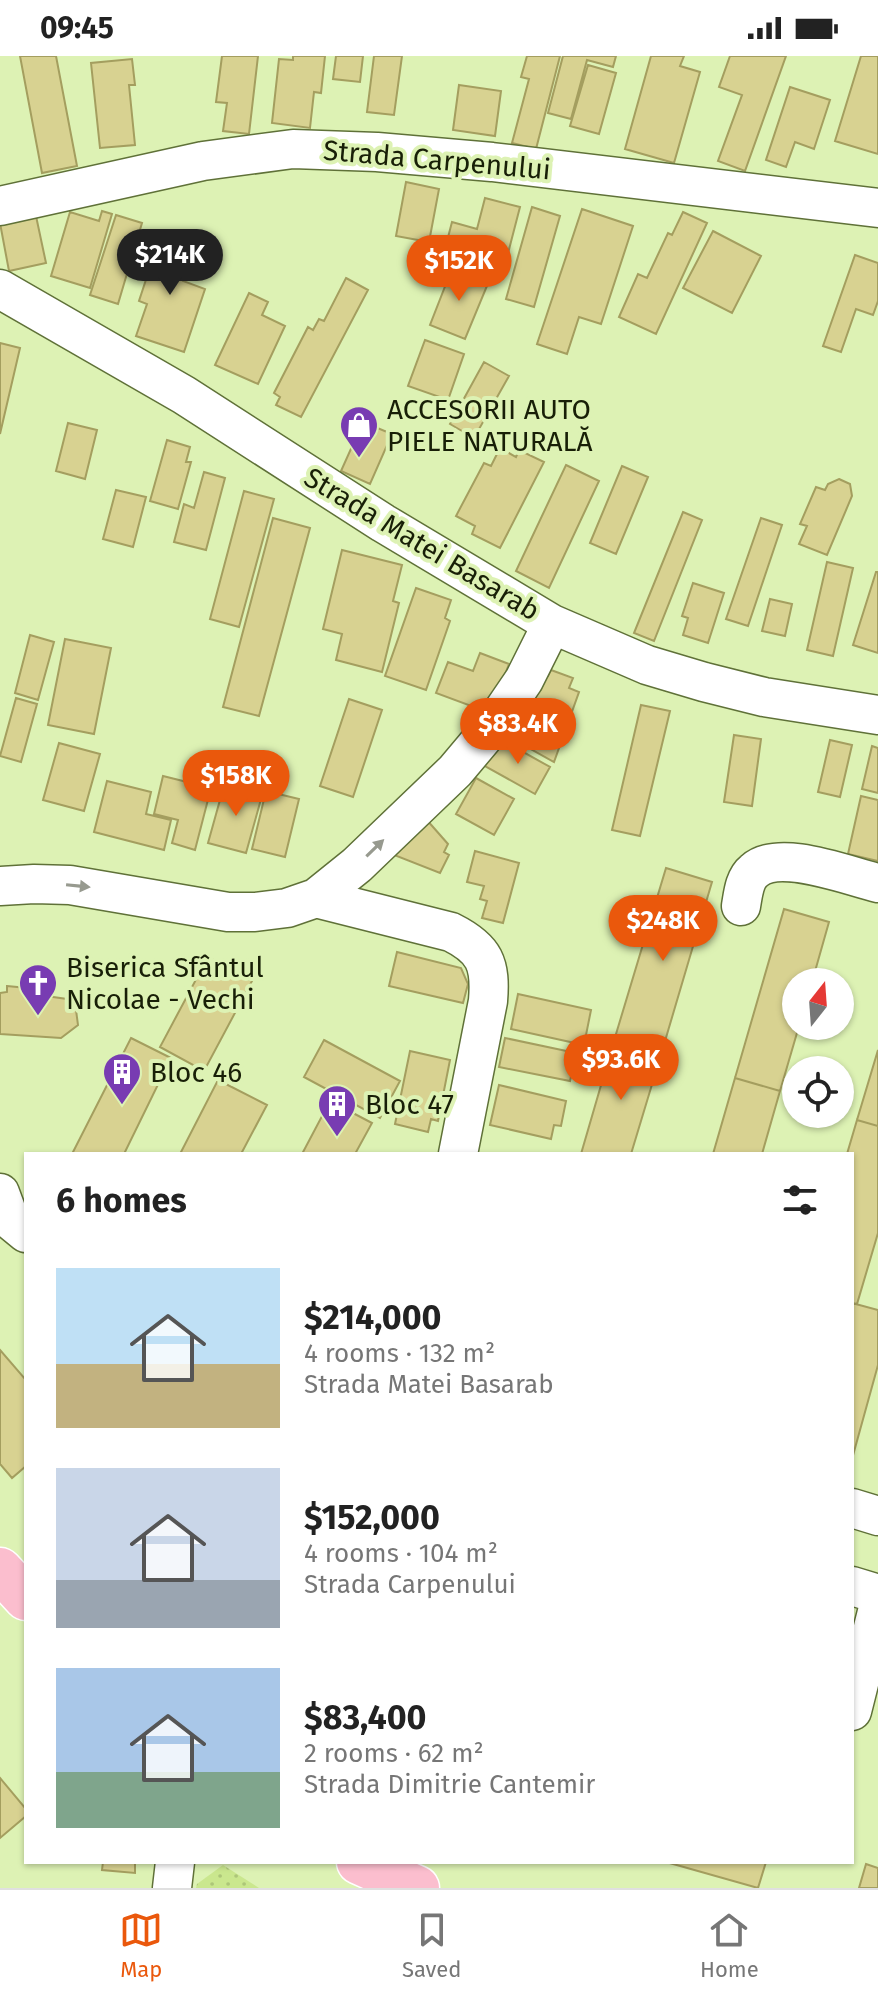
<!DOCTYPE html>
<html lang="en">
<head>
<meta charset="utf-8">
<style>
	:root { --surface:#fff; --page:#f6f6f6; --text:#222; --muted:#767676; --line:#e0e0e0; --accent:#ea580c }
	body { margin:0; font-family:"Fira Sans",sans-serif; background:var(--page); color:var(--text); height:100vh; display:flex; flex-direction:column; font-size:30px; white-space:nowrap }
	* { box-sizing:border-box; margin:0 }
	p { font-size:26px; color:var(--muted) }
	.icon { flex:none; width:44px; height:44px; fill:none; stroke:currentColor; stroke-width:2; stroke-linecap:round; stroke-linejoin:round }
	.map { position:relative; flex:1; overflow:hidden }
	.details { position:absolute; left:24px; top:1096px; width:830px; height:712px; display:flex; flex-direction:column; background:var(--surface); border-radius:0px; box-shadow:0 2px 6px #0004 }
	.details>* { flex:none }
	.needle { width:52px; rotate:17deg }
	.buttons { position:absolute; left:782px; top:912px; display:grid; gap:16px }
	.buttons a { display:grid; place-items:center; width:72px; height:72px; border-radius:50%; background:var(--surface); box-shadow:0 2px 6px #0004; font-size:40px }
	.price { position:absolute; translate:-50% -68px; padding:0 18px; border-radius:28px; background:var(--accent); color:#fff; font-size:26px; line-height:52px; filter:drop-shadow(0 2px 4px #0008) }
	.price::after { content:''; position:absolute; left:50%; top:48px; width:24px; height:18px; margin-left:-12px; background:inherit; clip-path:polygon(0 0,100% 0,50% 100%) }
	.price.current { background:#222; color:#fff }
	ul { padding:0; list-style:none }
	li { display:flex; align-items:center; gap:24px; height:200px; padding:0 32px }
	li span { display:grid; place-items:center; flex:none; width:224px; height:160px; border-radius:0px; color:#555 }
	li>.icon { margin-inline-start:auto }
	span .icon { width:96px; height:96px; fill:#fffc; stroke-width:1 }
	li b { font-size:34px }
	h2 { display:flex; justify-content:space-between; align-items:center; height:96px; padding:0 32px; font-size:34px }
	.status { display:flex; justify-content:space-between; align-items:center; height:56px; padding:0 40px; background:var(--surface); direction:ltr }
	.status svg { height:22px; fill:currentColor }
	.tab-bar { display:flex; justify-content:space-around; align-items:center; height:112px; border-top:2px solid var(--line); background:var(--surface); font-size:22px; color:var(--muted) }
	.tab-bar a { display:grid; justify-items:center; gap:4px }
	.tab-bar .current { color:var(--accent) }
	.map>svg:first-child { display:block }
	.park { fill:url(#park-dots) }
	.building { fill:#d8d291; stroke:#a49e5f; stroke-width:2 }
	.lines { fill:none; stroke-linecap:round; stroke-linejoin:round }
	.minor-casing { stroke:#5f7138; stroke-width:41 }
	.major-casing { stroke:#fff; stroke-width:47 }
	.minor { stroke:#fff; stroke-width:38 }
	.major { stroke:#fbbece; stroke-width:44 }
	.oneway { fill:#979a8f }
	.labels { text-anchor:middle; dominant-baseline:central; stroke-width:8; stroke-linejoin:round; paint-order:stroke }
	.street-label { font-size:28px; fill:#181f07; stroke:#ddf2b4 }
	.poi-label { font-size:28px; fill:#181f07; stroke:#ddf2b4; text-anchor:start }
</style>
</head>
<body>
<div class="status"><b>09:45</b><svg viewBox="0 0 49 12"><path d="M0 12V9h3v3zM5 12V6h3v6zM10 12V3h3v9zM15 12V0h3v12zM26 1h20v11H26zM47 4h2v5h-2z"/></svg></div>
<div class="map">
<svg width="878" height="1832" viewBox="0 0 878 1832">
	<defs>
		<pattern id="park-dots" width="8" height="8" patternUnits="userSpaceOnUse" patternTransform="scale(2)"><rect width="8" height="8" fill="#cae78e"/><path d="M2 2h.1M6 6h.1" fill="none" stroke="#adc679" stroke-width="1.8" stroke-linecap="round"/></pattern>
	</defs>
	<rect width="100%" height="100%" fill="#ddf2b4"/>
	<!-- park -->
	<path class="park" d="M223 1809 259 1832H196L197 1828Z"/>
	<!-- building -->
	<path class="building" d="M20 0H56L77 110 42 117Z
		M222 0H258L249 78 223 75 227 47 216 46Z
		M293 0H325L321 37 314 36 310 72 272 67 279 3 293 4Z
		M336 0H363L360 26 333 23Z
		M374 0H402L394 59 367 56Z
		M527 0H560L536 93 512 87 529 23 521 21Z
		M563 0H616L613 11 587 4 571 63 548 57Z
		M651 0H684L680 10 700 16 674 107 625 93Z
		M730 0H786L745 115 718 105 742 39 719 31Z
		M861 0H878V98L835 85Z
		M132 3 135 29H129L135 89 100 92 91 7Z
		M588 9 616 17 599 78 570 70Z
		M459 29 501 35 495 80 453 74Z
		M790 31 830 44 814 93 795 86 786 111 766 104Z
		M406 126 439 133 429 186 396 180Z
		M485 142 520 151 506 205 446 189 452 166 477 173Z
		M532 151 560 160 534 251 506 243Z
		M582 153 633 170 601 268 579 261 567 298 537 288Z
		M102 155 112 158 90 232 51 220 70 156 99 165Z
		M683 156 707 167 656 278 619 261 638 218 647 222 668 177 672 179Z
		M116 159 142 167 118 248 90 239Z
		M36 160 46 207 9 215 0 167Z
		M713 175 761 200 732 257 683 232Z
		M160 181 194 192 183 225 205 233 184 296 136 280 147 248 139 245Z
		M855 199 878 207V245L873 259 856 253 841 296 823 290Z
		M453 210 489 225 465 283 430 269Z
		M346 222 368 234 301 361 276 349 280 341 274 337 308 271 313 274 319 263 324 265Z
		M249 237 268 246 262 259 285 270 258 328 215 309Z
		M425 284 464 298 448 344 408 330Z
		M0 287 20 292 0 378Z
		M484 306 509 320 474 382 450 368Z
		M363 366 392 378 370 428 341 415Z
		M68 367 97 374 85 423 56 415Z
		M167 384 190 391 186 406H191L178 453 150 445Z
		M500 392 516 401 519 394 544 406 500 492 472 478 475 470 456 460 484 407 491 410Z
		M566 409 599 425 549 532 516 515Z
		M622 410 648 421 616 498 590 487Z
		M204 416 225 422 206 494 174 486 184 448 194 452Z
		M839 423 850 428 852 440 827 499 799 488 807 470 800 468 816 431 825 434 828 428Z
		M116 434 146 441 133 491 103 483Z
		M244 435 274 443 239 571 210 563Z
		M683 456 702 464 654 585 634 577Z
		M273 462 310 472 259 660 223 651Z
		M761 462 782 469 748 570 726 563Z
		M342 494 402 509 393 545 399 547 382 616 336 604 342 578 323 573Z
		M827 506 853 512 833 600 807 594Z
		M876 516H878V597L853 589Z
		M693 527 724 537 708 587 683 579 688 562 682 560Z
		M416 532 451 544 445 562 450 565 426 634 385 620Z
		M770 543 792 548 785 580 762 575Z
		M30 579 54 586 38 644 15 637Z
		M65 583 111 592 94 678 48 669Z
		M480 597 509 608 490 657 436 637 448 606 473 615Z
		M551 614 573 622 569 632 579 636 554 706 502 677 540 616 548 620Z
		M16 642 37 648 21 706 0 700Z
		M349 643 382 654 353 741 320 730Z
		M641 649 670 655 640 780 612 774Z
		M734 679 761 683 752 750 724 746Z
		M500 683 550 711 535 738 485 710Z
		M830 684 852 689 840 741 818 736Z
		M59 687 100 698 84 755 43 744Z
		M872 690 878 692V737L862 733Z
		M163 720 211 732 195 794 172 787 178 764 154 758Z
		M476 722 514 743 494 779 456 758Z
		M107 725 151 736 146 758 171 764 164 794 94 776Z
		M225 726 263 736 246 797 208 787Z
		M266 735 299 743 285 801 252 793Z
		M861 740 878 744V805L848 798Z
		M426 763 448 788 444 796 449 799 440 817 389 797Z
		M475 795 519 807 503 867 482 862 487 845 480 843 484 830 467 826Z
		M666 812 712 826 660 1002 613 988Z
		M784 853 829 866 812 926H796V970H799L780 1035 735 1022Z
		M397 896 461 912 468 928 463 947 389 930Z
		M208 901 252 925 204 1015 160 991Z
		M7 930 27 932 28 941 39 939 67 943 76 954 78 969 61 982 0 978V937L7 936Z
		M518 938 591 954 584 989 511 973Z
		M131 982 171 1002 124 1098H72Z
		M505 982 576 997 570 1025 499 1011Z
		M324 984 400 1025 380 1062 304 1021Z
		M613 988 660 1002 631 1098H581Z
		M878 994V1070L857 1064Z
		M410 995 450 1004 438 1065 431 1063 428 1076 395 1068Z
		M735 1022 780 1035 762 1098H713Z
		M218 1024 267 1049 241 1098H180Z
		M499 1029 566 1045 561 1070 554 1069 551 1083 490 1069Z
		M330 1045 372 1067 355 1098H302Z
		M857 1064 878 1070V1177L857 1248 852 1247V1098H847Z
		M852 1247 878 1254V1309L852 1403Z
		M0 1294 26 1324V1410L12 1422 0 1408Z
		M0 1722 26 1753V1760L0 1782Z
		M103 1806H135V1817L102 1814Z
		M666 1806H766L758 1832Z
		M866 1808 878 1812V1832H859Z"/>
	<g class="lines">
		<!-- minor casing -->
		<g class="minor-casing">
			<path id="minor" d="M0 150 203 105 293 93 377 96 492 106 878 152
				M0 233 184 339 383 467 552 568 647 609 704 626 764 641 878 659
				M0 830 34 828 70 829 228 856H255L287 852 316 842 357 809 455 715 492 671 524 624 552 568
				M316 842 451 876C485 893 491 908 488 945L458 1098
				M741 850C743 839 744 823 754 815 779 792 848 820 878 827
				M0 1137 10 1164 26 1177
				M852 1452 878 1460
				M852 1530 878 1538
				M852 1655 878 1552
				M172 1832 175 1806"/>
		</g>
		<!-- major casing -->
		<g class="major-casing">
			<path id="major" d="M0 1514 26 1542
				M359 1806 417 1832"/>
		</g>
		<!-- minor -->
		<use href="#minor" class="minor"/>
		<!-- major -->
		<use href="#major" class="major"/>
	</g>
	<!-- one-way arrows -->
	<defs><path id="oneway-solid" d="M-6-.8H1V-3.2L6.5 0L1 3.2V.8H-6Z" transform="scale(2)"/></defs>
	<g class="oneway">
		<use href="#oneway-solid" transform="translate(375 792) rotate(-44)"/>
		<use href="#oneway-solid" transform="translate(78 830) rotate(6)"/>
	</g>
	<!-- icons -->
	<defs>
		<g id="shop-pin" transform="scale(2)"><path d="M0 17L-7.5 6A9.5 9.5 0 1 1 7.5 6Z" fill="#783cb2" stroke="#ddf2b4"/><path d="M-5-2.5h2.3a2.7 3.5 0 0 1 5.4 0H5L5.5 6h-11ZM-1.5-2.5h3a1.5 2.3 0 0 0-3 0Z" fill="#fff"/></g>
		<g id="church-pin" transform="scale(2)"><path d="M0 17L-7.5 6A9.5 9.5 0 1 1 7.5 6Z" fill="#783cb2" stroke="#ddf2b4"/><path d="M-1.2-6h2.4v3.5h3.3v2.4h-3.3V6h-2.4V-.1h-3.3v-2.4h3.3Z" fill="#fff"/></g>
		<g id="building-pin" transform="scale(2)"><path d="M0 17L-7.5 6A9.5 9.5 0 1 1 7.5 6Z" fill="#783cb2" stroke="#ddf2b4"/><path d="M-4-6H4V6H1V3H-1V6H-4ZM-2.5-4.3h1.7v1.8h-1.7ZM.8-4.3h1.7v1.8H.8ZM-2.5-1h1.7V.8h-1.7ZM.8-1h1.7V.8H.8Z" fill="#fff"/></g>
	</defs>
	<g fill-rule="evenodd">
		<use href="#shop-pin" x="359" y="369"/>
		<use href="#church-pin" x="38" y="927"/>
		<use href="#building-pin" x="122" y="1016"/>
		<use href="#building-pin" x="337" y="1048"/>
	</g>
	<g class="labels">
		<!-- street labels -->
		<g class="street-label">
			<text transform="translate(437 104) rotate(5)">Strada Carpenului</text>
			<text transform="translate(422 488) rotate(31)">Strada Matei Basarab</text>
		</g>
		<!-- poi labels -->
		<g class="poi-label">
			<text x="387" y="353">ACCESORII AUTO<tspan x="387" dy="32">PIELE NATURALĂ</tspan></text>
			<text x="66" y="911">Biserica Sfântul<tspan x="66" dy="32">Nicolae - Vechi</tspan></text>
			<text x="150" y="1016">Bloc 46</text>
			<text x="365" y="1048">Bloc 47</text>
		</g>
	</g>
</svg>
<div class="buttons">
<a><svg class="needle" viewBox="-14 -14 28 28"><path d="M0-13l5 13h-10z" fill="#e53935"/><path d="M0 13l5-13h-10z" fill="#767676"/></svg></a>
<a><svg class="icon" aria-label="locate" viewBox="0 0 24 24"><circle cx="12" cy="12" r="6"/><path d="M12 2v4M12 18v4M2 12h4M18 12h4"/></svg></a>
</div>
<b class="price current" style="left:170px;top:241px">$214K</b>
<b class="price" style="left:459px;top:247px">$152K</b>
<b class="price" style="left:518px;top:710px">$83.4K</b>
<b class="price" style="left:236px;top:762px">$158K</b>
<b class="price" style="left:663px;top:907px">$248K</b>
<b class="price" style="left:621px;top:1046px">$93.6K</b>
<section class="details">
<h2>6 homes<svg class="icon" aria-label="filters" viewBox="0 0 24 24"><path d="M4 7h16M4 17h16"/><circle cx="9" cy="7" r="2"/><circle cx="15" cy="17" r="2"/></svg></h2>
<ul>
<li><span style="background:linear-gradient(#bfe0f5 60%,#c2b280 0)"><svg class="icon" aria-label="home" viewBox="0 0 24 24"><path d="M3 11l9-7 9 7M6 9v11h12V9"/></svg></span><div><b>$214,000</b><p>4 rooms · 132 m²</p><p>Strada Matei Basarab</p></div></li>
<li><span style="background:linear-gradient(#c9d6e8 70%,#9aa5b1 0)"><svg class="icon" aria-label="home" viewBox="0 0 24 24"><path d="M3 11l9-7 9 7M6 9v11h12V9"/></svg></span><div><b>$152,000</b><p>4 rooms · 104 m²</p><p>Strada Carpenului</p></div></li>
<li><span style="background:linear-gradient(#a9c7e8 65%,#7fa58c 0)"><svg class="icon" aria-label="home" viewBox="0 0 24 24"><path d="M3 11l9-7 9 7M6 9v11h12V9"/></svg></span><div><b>$83,400</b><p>2 rooms · 62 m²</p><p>Strada Dimitrie Cantemir</p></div></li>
</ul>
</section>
</div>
<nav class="tab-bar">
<a class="current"><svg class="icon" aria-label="map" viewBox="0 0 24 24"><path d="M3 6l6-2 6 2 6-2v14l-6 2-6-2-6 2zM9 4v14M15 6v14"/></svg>Map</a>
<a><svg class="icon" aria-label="saved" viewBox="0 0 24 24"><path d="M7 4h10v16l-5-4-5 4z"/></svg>Saved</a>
<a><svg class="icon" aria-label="home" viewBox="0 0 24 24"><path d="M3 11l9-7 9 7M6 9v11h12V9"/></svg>Home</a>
</nav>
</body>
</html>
